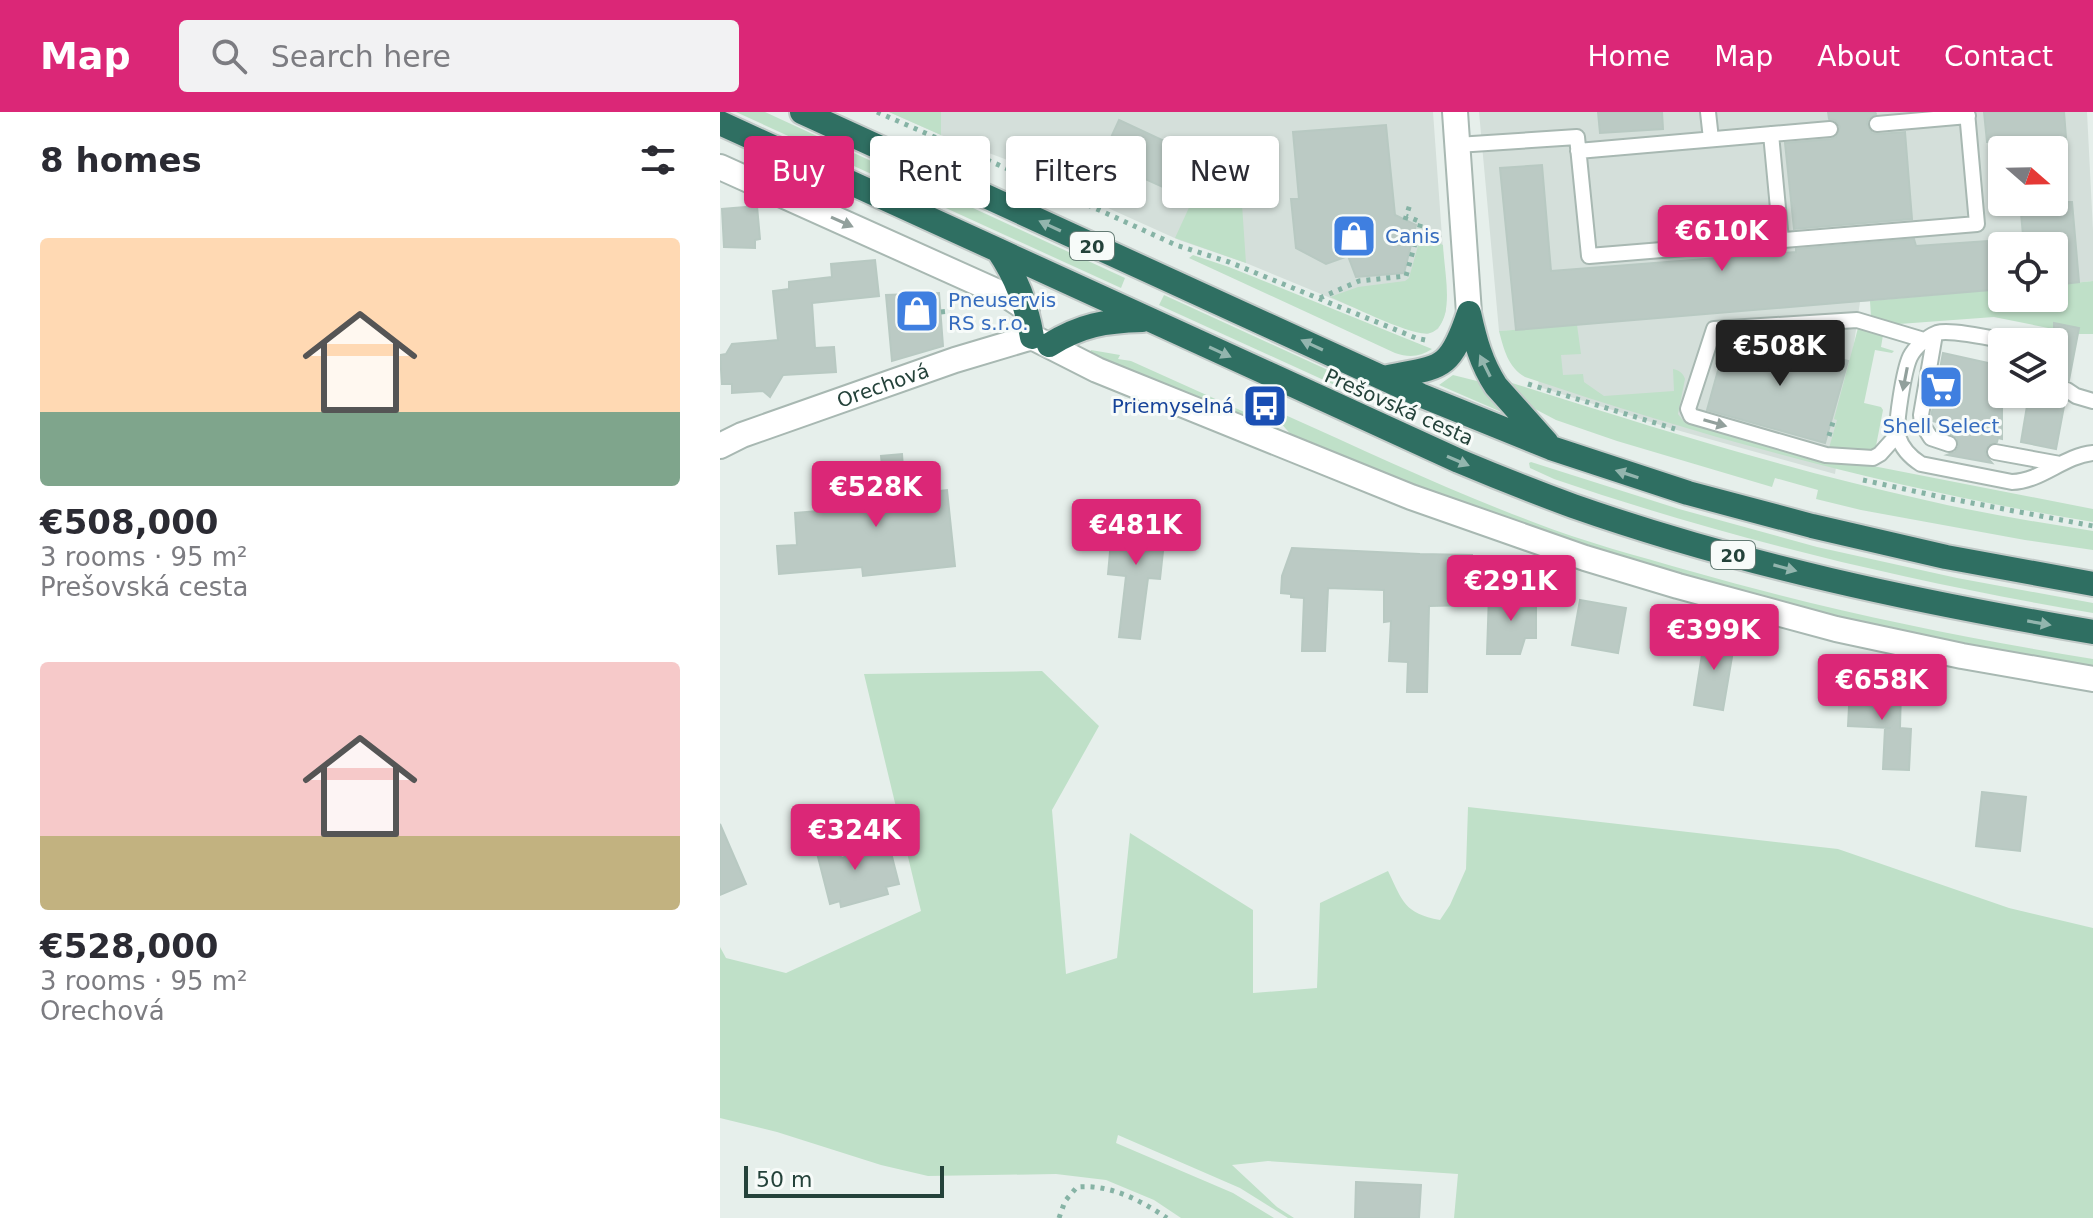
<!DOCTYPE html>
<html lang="en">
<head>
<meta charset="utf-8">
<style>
	:root { --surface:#fff; --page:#f2f2f3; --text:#2b2b33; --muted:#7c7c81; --accent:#db2777 }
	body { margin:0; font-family:"DejaVu Sans",sans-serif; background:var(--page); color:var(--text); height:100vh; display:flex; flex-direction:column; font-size:30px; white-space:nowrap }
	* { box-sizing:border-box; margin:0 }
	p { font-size:26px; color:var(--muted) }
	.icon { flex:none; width:44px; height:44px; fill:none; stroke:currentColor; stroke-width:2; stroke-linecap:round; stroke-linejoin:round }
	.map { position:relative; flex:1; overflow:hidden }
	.sheet { display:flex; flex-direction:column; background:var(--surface); width:720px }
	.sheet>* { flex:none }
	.guide { position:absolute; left:24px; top:24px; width:760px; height:72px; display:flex; gap:16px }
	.needle { width:52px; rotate:110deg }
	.controls { position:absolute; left:1268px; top:24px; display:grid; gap:16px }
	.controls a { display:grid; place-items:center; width:80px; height:80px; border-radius:8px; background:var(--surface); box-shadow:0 2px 6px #0004; font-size:40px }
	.scale { position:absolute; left:24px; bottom:20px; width:200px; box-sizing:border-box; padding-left:8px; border:4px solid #24423a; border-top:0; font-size:22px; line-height:28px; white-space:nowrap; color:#24423a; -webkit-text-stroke:6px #f7fbf9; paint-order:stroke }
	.price { position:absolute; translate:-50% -68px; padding:0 18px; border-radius:8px; background:var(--accent); color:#fff; font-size:26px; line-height:52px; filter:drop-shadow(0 2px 4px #0008) }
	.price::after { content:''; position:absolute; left:50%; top:48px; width:24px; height:18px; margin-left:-12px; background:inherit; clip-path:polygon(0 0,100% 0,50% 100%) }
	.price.selected { background:#222; color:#fff }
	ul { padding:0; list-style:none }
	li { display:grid; align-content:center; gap:16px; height:424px; padding:0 40px }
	li span { display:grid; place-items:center; height:248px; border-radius:8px; color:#555 }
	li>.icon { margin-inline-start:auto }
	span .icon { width:144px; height:144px; fill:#fffc; stroke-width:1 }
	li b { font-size:34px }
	h2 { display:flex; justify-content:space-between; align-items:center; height:96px; padding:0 40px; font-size:34px }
	.tag { padding:0 28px; border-radius:8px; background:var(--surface); box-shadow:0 2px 6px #0004; font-size:28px; line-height:72px }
	.tag.selected { background:var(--accent); color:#fff }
	header { display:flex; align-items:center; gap:48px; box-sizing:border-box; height:112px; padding:0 40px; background:var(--accent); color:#fff }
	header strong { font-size:38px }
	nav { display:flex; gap:44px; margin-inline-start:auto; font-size:28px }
	.search { width:560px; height:72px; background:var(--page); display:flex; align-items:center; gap:20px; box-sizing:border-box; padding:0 28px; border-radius:8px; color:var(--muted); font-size:30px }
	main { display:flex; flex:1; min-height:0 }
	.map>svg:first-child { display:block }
	.built { fill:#d4dfda; fill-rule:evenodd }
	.green { fill:#bfe0c8 }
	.building { fill:#bbcac4; stroke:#b8c9c2; stroke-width:2 }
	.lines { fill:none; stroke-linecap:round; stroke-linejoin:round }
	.lane-casing { stroke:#a8b8b2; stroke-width:18 }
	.street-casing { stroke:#a8b8b2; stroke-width:28 }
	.highway-casing { stroke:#c2cac8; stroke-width:28 }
	.path { stroke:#86b3a5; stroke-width:5; stroke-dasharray:4 6; stroke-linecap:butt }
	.lane { stroke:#fff; stroke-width:14 }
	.street { stroke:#fff; stroke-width:24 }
	.highway { stroke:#2f6f62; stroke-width:24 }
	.oneway { fill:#92a09c }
	.oneway2 { fill:#93b5ae }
	.labels { text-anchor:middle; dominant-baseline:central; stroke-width:6; stroke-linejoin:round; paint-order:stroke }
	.shield { fill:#f7fbf9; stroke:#637a73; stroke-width:2 }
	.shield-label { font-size:18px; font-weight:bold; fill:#24423a }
	.shop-label { font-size:20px; fill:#366cbe; stroke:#f7fbf9; text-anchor:start }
	.street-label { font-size:20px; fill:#24423a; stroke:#f7fbf9 }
	.transit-label { font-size:20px; fill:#164399; stroke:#f7fbf9; text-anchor:end }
</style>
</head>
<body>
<header>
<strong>Map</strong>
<div class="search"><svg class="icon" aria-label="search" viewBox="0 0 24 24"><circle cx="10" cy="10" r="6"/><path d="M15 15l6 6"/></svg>Search here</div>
<nav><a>Home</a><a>Map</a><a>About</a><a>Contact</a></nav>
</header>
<main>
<section class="sheet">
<h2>8 homes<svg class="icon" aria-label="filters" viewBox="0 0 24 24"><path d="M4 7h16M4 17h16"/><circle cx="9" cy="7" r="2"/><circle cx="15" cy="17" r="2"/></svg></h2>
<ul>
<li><span style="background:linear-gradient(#ffd9b3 70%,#7fa58c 0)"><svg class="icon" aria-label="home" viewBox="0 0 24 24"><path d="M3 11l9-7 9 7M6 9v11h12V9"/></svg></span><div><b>€508,000</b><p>3 rooms · 95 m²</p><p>Prešovská cesta</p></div></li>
<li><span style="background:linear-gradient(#f6c9c9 70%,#c2b280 0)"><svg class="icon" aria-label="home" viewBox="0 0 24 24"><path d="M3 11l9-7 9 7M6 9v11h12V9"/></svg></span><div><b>€528,000</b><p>3 rooms · 95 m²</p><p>Orechová</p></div></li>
</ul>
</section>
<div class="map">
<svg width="1373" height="1106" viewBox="0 0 1373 1106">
	<rect width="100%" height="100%" fill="#e6efeb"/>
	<!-- built -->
	<path class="built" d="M169 0H713L726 180V199L722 209 718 217 707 222 681 215 526 151 459 128 348 78 335 66 221 23Z
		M759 0H1367L1373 119V169L1334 173V134H1282V177L1140 190 1115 362 953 317 819 275 813 217 779 219ZM1282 38H1334V90H1282Z"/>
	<!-- green -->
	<path class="green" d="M16 0H45L405 166 401 176Z
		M169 0H221V23Z
		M502 56 520 63 526 151 455 126 472 89 485 94Z
		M701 123 723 133C724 155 730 181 725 202 723 210 718 219 710 221 694 226 628 192 610 185L638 175 685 169 689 166Z
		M473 143 509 155 712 237C700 245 689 246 675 241L469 146Z
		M1373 169V222H1358L1274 205 1179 212 1151 205 1150 189 1282 177V186H1334V173Z
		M444 183 669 286 677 290 679 295 676 300 665 296 439 193Z
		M857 213 861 242 841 243 843 263 863 262 864 270 884 284 954 279 953 257C959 258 963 261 965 267L958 302 965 311 1106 350 1153 354 1373 397V410C1178 378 992 328 805 265 788 255 784 238 779 219Z
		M1138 216 1163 223 1161 235 1174 239 1172 241 1155 238 1144 291 1161 295 1163 298 1155 339 1109 336 1117 308 1114 307Z
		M371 238 400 243 398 247 411 249 542 308 553 319 369 243Z
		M733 263 761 270 786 302 719 273Z
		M789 270C926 313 1064 357 1205 388 1260 401 1317 410 1373 419V438L1305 428 1141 398 1096 387 1098 378 1055 366 1052 375 897 329 836 308 815 297Z
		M549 298 563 302C646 339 728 378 813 410 864 430 918 444 970 459 1103 497 1237 525 1373 547V557L1146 515 979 472 762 402 574 326Z
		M811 350 959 397 1097 435 1237 466 1373 491V501C1190 470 1010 427 834 367L810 356 809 351Z
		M322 559 379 614 332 698 346 862 397 846 410 721 533 798V881L597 876 600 791 668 759C683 790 684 801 720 808L730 793 746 757 748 695 1118 737 1289 796 1373 816V1106H734L738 1062 548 1049 512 1053 557 1095 574 1106H568L520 1076 398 1023 396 1031 513 1081 554 1106H461L434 1088 386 1068 336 1062 208 1064 161 1053 57 1020 0 1006V835L6 846 66 861 201 799 144 562Z"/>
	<!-- building -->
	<path class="building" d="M878 0H942L943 17 880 21Z
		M1108 0H1155L1156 2 1148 7 1147 12 1152 21 1158 22 1185 20 1192 107 1074 117 1065 31 1111 27 1116 25 1120 15 1115 8 1109 7Z
		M1264 0H1344L1347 38H1296L1295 27 1267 30Z
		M399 8 502 56 485 94 401 56 396 66 377 56Z
		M666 13 675 103 696 113 684 161 636 165 628 144 606 152 576 136 571 87H579L573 20Z
		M822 53 831 159 1076 140V137L1194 127 1196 134 1282 128V177L796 218 780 56Z
		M1300 90H1352L1359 170 1334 173V134H1304Z
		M37 94 40 127 35 128V136L4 135 2 97Z
		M155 148 159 184 92 191 95 236 114 235 116 260 63 263 50 285 43 279 12 281V272H2L0 243 6 242 12 232 58 228 53 179 69 177V170L112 165 111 152Z
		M219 181 223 234 172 249 166 183Z
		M1334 211 1359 216 1349 268 1342 269 1337 277 1338 283 1345 289 1336 337 1301 330 1309 282H1334Z
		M1038 224 1128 249 1105 331 987 298 1002 244 1025 251 1032 225Z
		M1223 241 1282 254V327L1278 326 1277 330 1268 333 1265 339 1266 344 1272 351 1227 343 1235 340 1239 334 1237 326 1231 322 1233 314 1212 309 1211 305Z
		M182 342 183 356 191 355 194 382 227 378 235 454 143 464 142 455 59 462 57 434 77 433 75 401 136 396 133 366 163 363 161 344Z
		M393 407 446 412 440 467 428 466 420 527 399 525 406 464 388 462Z
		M572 436 700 442 752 443 751 493 709 494 707 580H687L688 550 669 549 671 509 664 510V478L608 476 605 539H582L584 486 571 485V482L561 481 562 464Z
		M769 482 816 483V526H805L800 542H767Z
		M860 488 906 496 898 541 852 533Z
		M985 523 1015 527 1003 598 974 593Z
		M1130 575 1181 577 1180 616 1191 617 1189 658 1163 657 1165 616H1171L1128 614Z
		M1262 680 1306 685 1300 739 1256 734Z
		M110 705 121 746 169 733 179 772 166 775 168 782 121 795 120 789 110 792 97 741Z
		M0 712 26 772 0 783Z
		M636 1070 701 1073 699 1106H635Z"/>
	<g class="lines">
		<!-- lane casing -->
		<g class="lane-casing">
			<path id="lane" d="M988 0 991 27
				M1157 12 1248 4
				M1051 22 1061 128
				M737 33 857 25 869 144 1257 112 1247 0
				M858 39 1110 17
				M1215 222 1201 303 1202 312 1211 326 1229 332
				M1291 230C1275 227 1231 217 1217 221 1207 225 1195 235 1190 245 1184 258 1175 312 1178 324 1182 337 1190 345 1201 352L1292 370C1322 369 1343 344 1373 341
				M1347 278 1356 284 1373 289
				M1178 322 1160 342 1153 346 1106 343 978 306 971 304 968 297 994 217 1137 208 1204 228
				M1275 340 1340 352"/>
		</g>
		<!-- street casing -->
		<g class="street-casing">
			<g id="street">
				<path d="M735 0 749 201"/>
				<path d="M0 55 289 185 307 197"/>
				<path id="s1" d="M0 334 22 323 235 248 312 225 377 258 691 385 865 446 958 474 1116 517 1242 544 1373 567"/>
			</g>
		</g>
		<!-- highway casing -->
		<g class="highway-casing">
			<path id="highway" d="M82 0 700 283 831 336 968 381 1092 414 1226 445 1373 472
				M0 11 739 349C777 365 815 380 853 394 1021 453 1197 490 1373 520
				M278 138C297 166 306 192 312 225
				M749 201C755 228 761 251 776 274L827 331
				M329 233C361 213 385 209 422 208
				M663 266C721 254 729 261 749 201"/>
		</g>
		<!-- path -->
		<path class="path" d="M157 0 311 67 456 133 509 150 696 226 710 229
			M685 108 691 89
			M600 186 639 169 686 164 701 110 686 104
			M221 200 231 199
			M808 272 955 317
			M1109 324 1113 310
			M1143 368 1226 386 1373 414
			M339 1106 345 1089 357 1075C390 1072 420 1088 447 1106"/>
		<!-- lane -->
		<use href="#lane" class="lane"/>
		<!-- street -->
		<use href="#street" class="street"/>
		<!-- highway -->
		<use href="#highway" class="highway"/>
	</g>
	<!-- one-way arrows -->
	<defs><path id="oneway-solid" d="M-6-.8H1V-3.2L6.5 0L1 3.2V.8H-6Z" transform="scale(2)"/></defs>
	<g class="oneway">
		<use href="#oneway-solid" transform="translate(122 110) rotate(24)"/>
		<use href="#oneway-solid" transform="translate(1185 267) rotate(101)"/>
		<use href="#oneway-solid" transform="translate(995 311) rotate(16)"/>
	</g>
	<g class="oneway2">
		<use href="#oneway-solid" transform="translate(330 114) rotate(-155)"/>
		<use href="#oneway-solid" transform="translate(592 233) rotate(-155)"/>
		<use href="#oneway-solid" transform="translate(500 240) rotate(25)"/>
		<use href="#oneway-solid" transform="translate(765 254) rotate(-116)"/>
		<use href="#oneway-solid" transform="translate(738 349) rotate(23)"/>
		<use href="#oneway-solid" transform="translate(907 362) rotate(-162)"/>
		<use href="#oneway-solid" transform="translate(1065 456) rotate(15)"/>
		<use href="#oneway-solid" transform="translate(1319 511) rotate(10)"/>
	</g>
	<!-- icons -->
	<defs>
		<g id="shop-square" transform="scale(2.3)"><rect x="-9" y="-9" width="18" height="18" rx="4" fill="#3f7fe0" stroke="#f7fbf9"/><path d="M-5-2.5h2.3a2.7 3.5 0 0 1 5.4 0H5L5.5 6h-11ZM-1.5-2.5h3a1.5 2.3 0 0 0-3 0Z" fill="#fff"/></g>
		<g id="supermarket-square" transform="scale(2.3)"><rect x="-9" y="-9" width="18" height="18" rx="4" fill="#3f7fe0" stroke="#f7fbf9"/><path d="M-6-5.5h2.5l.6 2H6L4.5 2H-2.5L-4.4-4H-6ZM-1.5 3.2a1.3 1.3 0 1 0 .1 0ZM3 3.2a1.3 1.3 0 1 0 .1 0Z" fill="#fff"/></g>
		<g id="bus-square" transform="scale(2.3)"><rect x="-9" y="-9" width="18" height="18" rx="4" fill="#1a4fb4" stroke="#f7fbf9"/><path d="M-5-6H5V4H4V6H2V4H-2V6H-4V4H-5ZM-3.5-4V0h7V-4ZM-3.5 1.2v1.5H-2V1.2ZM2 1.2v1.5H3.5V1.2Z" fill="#fff"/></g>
	</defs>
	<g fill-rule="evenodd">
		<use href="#shop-square" x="634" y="124"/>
		<use href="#shop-square" x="197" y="199"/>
		<use href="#supermarket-square" x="1221" y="275"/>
		<use href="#bus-square" x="545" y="294"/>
	</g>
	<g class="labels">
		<!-- shield labels -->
		<g class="shield">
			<rect x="350" y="120" width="44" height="28" rx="6"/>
			<rect x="991" y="429" width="44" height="28" rx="6"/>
		</g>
		<g class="shield-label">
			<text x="372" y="134">20</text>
			<text x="1013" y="443">20</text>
		</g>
		<!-- shop labels -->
		<g class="shop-label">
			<text x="665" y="124">Canis</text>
			<text x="228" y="188">Pneuservis<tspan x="228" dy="23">RS s.r.o.</tspan></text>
			<text x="1221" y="314" text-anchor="middle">Shell Select</text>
		</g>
		<!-- street labels -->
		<g class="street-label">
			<text stroke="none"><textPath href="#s1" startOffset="174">Orechová</textPath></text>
			<text transform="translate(679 295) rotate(24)">Prešovská cesta</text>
		</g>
		<!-- transit labels -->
		<g class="transit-label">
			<text x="514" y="294">Priemyselná</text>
		</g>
	</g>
</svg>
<div class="controls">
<a><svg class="needle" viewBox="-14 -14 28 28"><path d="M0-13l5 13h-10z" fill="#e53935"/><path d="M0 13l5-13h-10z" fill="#7c7c81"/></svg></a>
<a><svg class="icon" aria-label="locate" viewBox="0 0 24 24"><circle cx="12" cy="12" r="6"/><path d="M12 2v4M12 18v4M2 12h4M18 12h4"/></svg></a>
<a><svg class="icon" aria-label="layers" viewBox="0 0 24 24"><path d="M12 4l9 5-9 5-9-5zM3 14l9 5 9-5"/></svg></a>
</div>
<div class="scale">50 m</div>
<b class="price" style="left:1002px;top:161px">€610K</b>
<b class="price selected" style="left:1060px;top:276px">€508K</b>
<b class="price" style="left:156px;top:417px">€528K</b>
<b class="price" style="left:416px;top:455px">€481K</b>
<b class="price" style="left:791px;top:511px">€291K</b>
<b class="price" style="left:994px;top:560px">€399K</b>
<b class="price" style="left:1162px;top:610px">€658K</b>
<b class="price" style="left:135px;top:760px">€324K</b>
<div class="guide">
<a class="tag selected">Buy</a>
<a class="tag">Rent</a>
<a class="tag">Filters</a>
<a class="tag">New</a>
</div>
</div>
</main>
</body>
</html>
